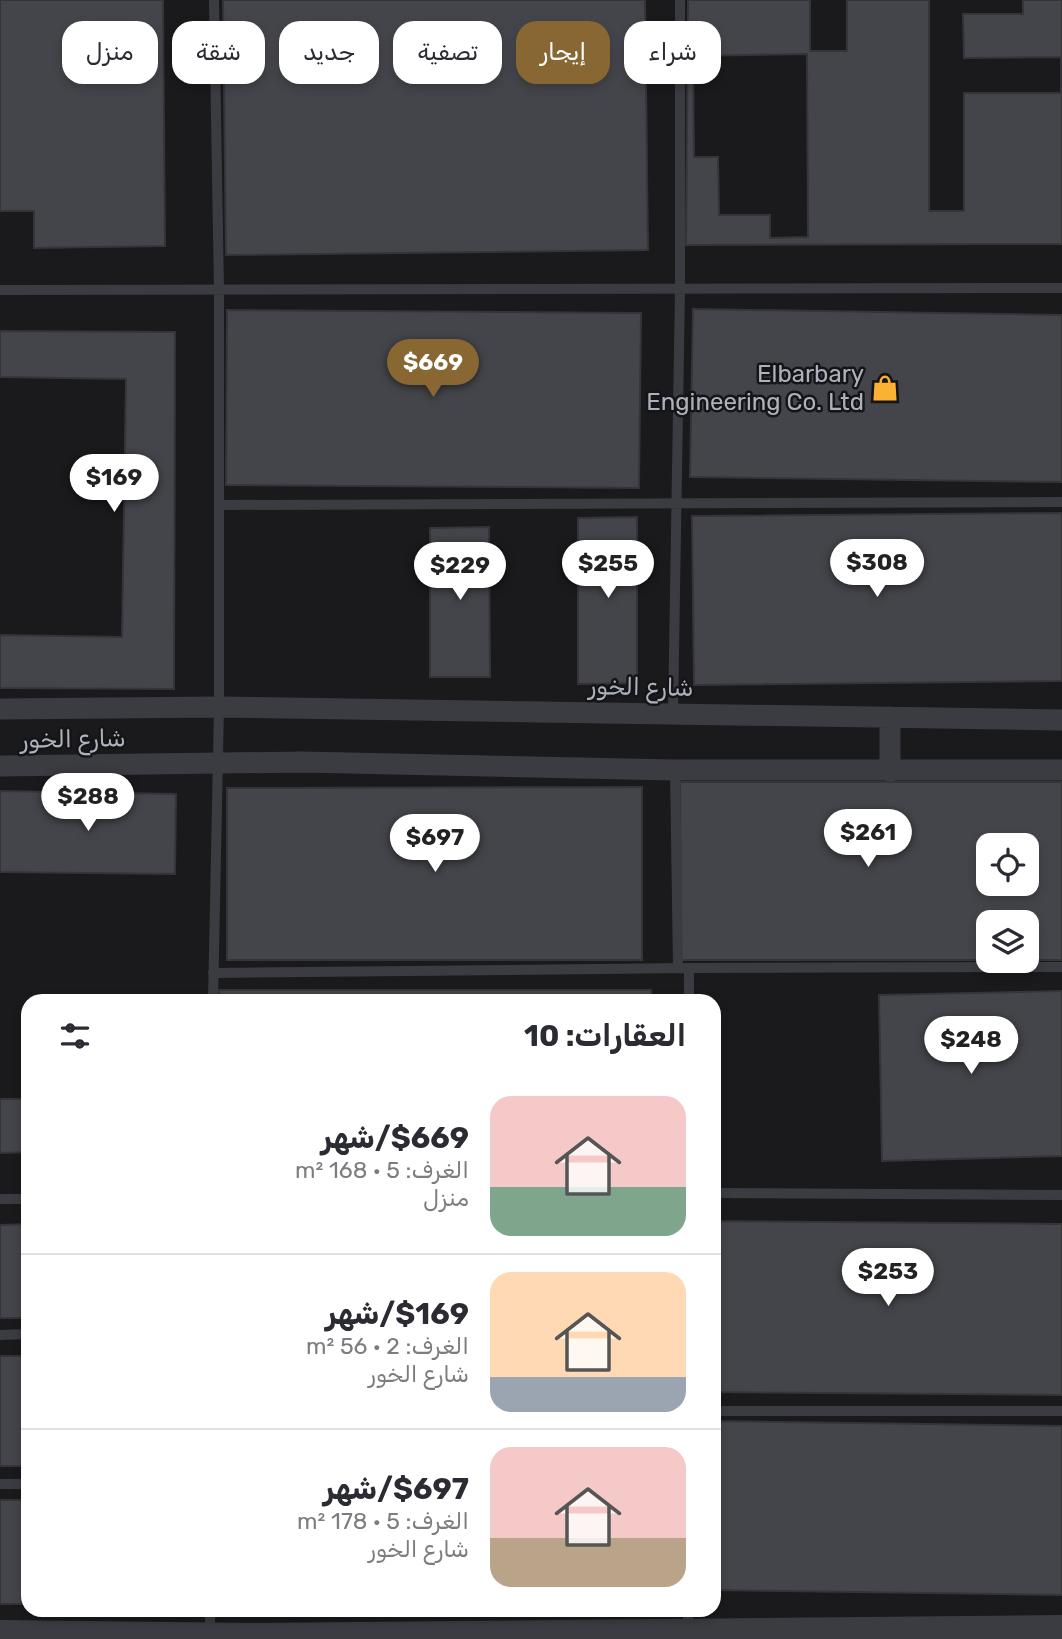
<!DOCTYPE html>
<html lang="ar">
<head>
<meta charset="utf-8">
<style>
	:root { --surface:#fff; --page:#f7f7f7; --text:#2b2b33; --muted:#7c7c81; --line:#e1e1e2; --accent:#896733 }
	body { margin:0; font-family:Rubik,"Noto Naskh Arabic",sans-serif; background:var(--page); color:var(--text); direction:rtl; height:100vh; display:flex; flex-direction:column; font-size:26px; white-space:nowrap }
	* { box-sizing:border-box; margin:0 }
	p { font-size:23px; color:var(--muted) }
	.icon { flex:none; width:38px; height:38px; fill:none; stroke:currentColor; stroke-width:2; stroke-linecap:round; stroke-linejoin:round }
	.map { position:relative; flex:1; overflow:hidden; direction:ltr }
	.sheet { position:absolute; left:21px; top:994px; width:700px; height:623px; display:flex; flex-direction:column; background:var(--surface); border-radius:21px; box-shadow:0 4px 10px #0003; direction:rtl }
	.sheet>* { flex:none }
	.guide { position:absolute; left:21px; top:21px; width:700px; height:63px; direction:rtl; display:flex; gap:14px }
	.tools { position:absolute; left:976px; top:833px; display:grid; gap:14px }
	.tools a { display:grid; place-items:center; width:63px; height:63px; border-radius:14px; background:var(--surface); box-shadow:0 4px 10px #0003; font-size:35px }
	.price { position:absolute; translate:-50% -60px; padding:0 16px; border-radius:24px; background:#fff; color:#222; font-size:23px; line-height:46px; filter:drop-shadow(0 2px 4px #0008) }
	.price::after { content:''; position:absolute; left:50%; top:42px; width:21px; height:16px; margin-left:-10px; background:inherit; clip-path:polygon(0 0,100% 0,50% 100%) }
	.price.on { background:var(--accent); color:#fff }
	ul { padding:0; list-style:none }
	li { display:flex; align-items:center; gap:21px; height:175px; padding:0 35px }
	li+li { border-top:2px solid var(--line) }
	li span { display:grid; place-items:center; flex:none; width:196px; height:140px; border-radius:21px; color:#555 }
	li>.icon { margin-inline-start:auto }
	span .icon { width:84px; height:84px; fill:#fffc; stroke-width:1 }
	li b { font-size:30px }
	h2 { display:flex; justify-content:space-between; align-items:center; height:84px; padding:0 35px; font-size:30px }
	.chip { padding:0 24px; border-radius:21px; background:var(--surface); box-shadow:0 4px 10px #0003; font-size:24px; line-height:63px }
	.chip.on { background:var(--accent); color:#fff }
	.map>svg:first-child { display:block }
	.building { fill:#44454a; stroke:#343439; stroke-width:2; fill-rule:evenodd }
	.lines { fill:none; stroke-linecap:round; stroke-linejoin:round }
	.service { stroke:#3b3c42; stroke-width:10 }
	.minor { stroke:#3b3c42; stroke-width:21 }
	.tertiary { stroke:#3b3c42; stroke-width:28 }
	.labels { text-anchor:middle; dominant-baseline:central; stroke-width:5; stroke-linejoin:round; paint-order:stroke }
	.poi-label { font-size:24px; fill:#acb2bd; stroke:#151518; text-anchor:end }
	.street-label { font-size:24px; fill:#acb2bd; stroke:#151518 }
</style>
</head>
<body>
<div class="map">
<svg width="1062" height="1639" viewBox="0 0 1062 1639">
	<rect width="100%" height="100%" fill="#1a1a1d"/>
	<!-- building -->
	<path class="building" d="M0 0H163L165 246 34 248V211H0Z
		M223 0H645L648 250 226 255Z
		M688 0H810V51H847V0H929V211H964V93H1061V57L964 58 963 14H1023V0H1062V244L686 245ZM807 54 808 237 770 238V215H719L718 157H694L693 56Z
		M693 309 1062 315V482L690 477Z
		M227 310 641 313 639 488 226 485Z
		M0 331 175 332 174 689 0 688V635L122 637 126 379 0 377Z
		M1062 513V681L694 685 692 516Z
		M637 517V683L578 684V518Z
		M489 527 490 677H430V528Z
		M680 782H1062V960H1027V922H989V960H681ZM989 845H1027V884H989Z
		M642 787V960H227V788Z
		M0 791 176 794 175 874 0 872Z
		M219 990H651V1001H220Z
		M1062 991V1156L882 1161 879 995Z
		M0 1099H28V1152L0 1153Z
		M714 1221 1062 1224V1395L714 1392Z
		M28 1224V1318H0V1225Z
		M0 1356H28V1466H0Z
		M714 1421 1062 1426V1595L714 1590Z
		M0 1500H28V1604H0Z"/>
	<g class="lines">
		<!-- service -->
		<path class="service" d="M0 290 1062 288
			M219 505 1062 502
			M673 714 680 289V0
			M675 770 678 968
			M689 968V1001
			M213 973 689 968 1062 967
			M213 1001 219 707V290L214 0
			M714 1193 1062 1195
			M0 1199H28
			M0 1335 28 1334
			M714 1411H1062
			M0 1484H28
			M210 1610V1635
			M688 1610V1632"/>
		<!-- minor -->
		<path class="minor" d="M0 709 219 707 1062 720
			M0 766 303 762 675 770H1062
			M890 771V717"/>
		<!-- tertiary -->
		<path class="tertiary" d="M0 1634 255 1637 1062 1629"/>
	</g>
	<!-- icons -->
	<defs>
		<g id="shop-bare" transform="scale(2.1)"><path d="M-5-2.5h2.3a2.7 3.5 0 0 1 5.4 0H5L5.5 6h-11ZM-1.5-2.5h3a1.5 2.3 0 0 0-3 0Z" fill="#fcb133" stroke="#151518" stroke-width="2.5" paint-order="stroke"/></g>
	</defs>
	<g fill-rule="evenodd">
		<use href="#shop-bare" x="885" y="388"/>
	</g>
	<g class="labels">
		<!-- poi labels -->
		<g class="poi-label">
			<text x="864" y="374">Elbarbary<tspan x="864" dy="28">Engineering Co. Ltd</tspan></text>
		</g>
		<!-- street labels -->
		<g class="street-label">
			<text transform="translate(641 687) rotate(1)">شارع الخور</text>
			<text transform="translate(73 739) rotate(-1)">شارع الخور</text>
		</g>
	</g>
</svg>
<div class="tools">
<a><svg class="icon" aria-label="locate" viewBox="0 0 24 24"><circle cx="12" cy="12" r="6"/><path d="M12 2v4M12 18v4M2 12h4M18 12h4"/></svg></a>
<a><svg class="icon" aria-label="layers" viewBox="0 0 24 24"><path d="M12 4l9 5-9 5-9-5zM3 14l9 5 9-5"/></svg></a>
</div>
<b class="price on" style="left:433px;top:399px">$669</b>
<b class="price" style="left:114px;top:514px">$169</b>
<b class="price" style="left:877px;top:599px">$308</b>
<b class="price" style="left:608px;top:600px">$255</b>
<b class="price" style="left:460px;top:602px">$229</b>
<b class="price" style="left:88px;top:833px">$288</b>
<b class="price" style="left:868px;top:869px">$261</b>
<b class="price" style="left:435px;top:874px">$697</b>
<b class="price" style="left:971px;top:1076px">$248</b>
<b class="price" style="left:888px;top:1308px">$253</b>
<div class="guide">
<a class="chip">شراء</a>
<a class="chip on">إيجار</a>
<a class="chip">تصفية</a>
<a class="chip">جديد</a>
<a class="chip">شقة</a>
<a class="chip">منزل</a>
</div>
<section class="sheet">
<h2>العقارات: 10<svg class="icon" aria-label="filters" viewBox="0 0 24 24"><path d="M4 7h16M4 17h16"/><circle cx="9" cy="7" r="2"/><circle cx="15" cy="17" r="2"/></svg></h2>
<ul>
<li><span style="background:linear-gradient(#f6c9c9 65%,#7fa58c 0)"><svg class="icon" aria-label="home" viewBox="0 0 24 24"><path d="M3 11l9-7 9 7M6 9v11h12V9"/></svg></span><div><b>$669/شهر</b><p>الغرف: 5 · 168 m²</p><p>منزل</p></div></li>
<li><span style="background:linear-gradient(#ffd9b3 75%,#9aa5b1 0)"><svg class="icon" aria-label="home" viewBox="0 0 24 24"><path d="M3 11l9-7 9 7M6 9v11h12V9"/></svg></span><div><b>$169/شهر</b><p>الغرف: 2 · 56 m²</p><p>شارع الخور</p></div></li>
<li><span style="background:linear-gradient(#f6c9c9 65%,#b9a48a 0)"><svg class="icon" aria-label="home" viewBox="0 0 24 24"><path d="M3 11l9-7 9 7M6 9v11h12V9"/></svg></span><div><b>$697/شهر</b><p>الغرف: 5 · 178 m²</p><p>شارع الخور</p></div></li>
</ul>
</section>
</div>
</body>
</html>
